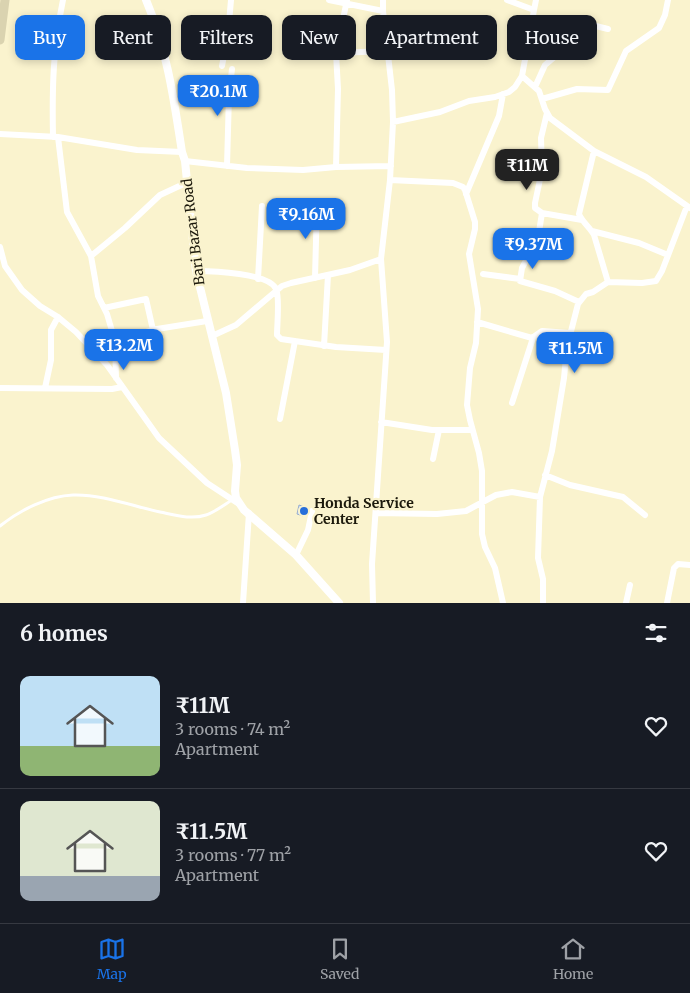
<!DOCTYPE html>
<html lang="en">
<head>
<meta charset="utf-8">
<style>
	:root { --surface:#171b24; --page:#242831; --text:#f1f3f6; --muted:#9ea1a6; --line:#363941; --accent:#1a73e8 }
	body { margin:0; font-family:Merriweather,serif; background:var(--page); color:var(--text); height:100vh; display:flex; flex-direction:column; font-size:19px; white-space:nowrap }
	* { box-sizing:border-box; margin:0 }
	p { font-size:16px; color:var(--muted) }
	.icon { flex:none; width:28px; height:28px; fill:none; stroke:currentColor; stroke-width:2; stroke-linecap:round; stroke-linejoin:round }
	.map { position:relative; height:603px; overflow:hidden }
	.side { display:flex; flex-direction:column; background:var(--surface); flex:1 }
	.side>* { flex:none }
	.top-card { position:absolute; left:15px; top:15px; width:660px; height:45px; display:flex; gap:10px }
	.price { position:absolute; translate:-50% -42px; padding:0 11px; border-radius:10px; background:var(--accent); color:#fff; font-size:16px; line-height:32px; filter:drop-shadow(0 1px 2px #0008) }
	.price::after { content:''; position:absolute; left:50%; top:30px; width:15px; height:11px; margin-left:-8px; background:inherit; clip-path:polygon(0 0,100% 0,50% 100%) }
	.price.on { background:#222; color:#fff }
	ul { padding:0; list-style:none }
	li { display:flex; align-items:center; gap:15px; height:125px; padding:0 20px }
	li+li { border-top:1px solid var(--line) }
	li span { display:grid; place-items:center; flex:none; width:140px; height:100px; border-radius:10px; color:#555 }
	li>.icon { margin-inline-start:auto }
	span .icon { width:60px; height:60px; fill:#fffc; stroke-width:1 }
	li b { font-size:21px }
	h2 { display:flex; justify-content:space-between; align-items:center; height:60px; padding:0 20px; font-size:21px }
	.pill { padding:0 18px; border-radius:10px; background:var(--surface); box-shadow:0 2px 8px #0003; font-size:18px; line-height:45px }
	.pill.on { background:var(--accent); color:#fff }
	.menu { display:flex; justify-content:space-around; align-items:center; height:70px; border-top:1px solid var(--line); background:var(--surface); font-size:14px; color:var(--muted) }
	.menu a { display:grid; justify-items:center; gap:2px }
	.menu .on { color:var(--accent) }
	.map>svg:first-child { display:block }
	.building { fill:#c6dbfd; stroke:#9aaecb }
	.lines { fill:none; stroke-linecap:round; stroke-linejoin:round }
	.service { stroke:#fff; stroke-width:3 }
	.minor { stroke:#fff; stroke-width:6 }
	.tertiary { stroke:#fff; stroke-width:8 }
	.secondary { stroke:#dad3b0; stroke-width:9 }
	.poi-dot { fill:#266eda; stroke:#faf3ce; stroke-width:2 }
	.labels { text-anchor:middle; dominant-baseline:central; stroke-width:4.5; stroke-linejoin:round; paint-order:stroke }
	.street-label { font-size:14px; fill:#1c190c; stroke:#faf3ce }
	.poi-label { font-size:14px; font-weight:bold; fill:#1c190c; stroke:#faf3ce; text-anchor:start }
</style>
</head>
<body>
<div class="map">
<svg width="690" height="603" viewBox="0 0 690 603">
	<rect width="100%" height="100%" fill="#faf3ce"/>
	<!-- building -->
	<path class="building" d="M299 505 308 508 306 513H304L303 516 297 514Z"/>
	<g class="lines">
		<!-- service -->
		<path class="service" d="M0 526C20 510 48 496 73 495 102 494 132 506 160 512 175 515 191 520 206 515 215 512 224 505 232 500"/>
		<!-- minor -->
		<path class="minor" d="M329 0 383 11
			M534 10 536 0
			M336 53 387 51
			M222 66 228 34 231 0
			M522 76 539 91 545 109 550 118 594 151 646 177 690 208
			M535 87 545 65 557 55 561 48 565 20H571L608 29
			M542 99 577 89 608 90 626 51 659 28 665 15 668 0
			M547 113 541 138 542 170 535 203V208L542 213 582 220
			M393 122 440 112 469 101 495 97 509 92 515 87 522 76 534 10 507 0
			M0 134 58 137 137 150 182 152
			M53 137C52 87 53 48 63 0
			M58 137 67 212 91 256 98 296 107 314 115 341 116 378
			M594 151 579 214C582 222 590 227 594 235L608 282
			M185 161 247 168 303 170 336 167 391 166
			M227 166 229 95 232 69
			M336 167 338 89 336 53 347 0
			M390 180 453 183 463 187 465 190 475 222V229L469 254 478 309 476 343 470 368 467 405 470 420 479 453 482 471V534L485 547 495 568 503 603
			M466 194 499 116 503 94
			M542 213 538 238 522 268 520 281 555 291 579 302
			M592 231 639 243 668 255
			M0 247 5 266 22 290 40 306 58 317 76 332 107 365 159 438 207 483 239 504
			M91 256 125 228 160 195 188 182
			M196 271C211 271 270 273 276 289 280 297 277 325 277 335L281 339 336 347 386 350
			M483 274 520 279
			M315 278 317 203
			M258 279 262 206
			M104 308 146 299 153 330
			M477 322 532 338 542 331 570 333
			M212 336 236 325 282 286 291 283 350 270 381 259
			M115 341 157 329 207 321
			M324 346 328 275
			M0 388 112 389 122 387
			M45 388 51 360V330L58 317
			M512 403 533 338
			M280 419 295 341
			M381 422 432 430H472
			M433 459 439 430
			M545 475 570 485 623 497 645 515
			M376 513 437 514 466 511 496 495 512 492 540 497
			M296 555 308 530 312 511
			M243 603 249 513
			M373 603 372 564 387 342 381 259 390 180 393 122 392 90 383 11V0
			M543 603V579L538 558 540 497 552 451 564 378 567 347 578 304 586 294 593 292 608 282 642 283 656 281 662 271 687 206
			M626 603 630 585
			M667 603 674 568 678 564 690 565"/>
		<!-- tertiary -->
		<path class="tertiary" d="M146 0C167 49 174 100 182 152L185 161 196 271 226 393 235 450 237 465 235 491 236 498 244 510 296 555 339 603"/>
		<!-- secondary -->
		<path class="secondary" d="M0 40 5 0"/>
	</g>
	<!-- markers -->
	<circle class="poi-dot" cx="304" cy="511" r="5"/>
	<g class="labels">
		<!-- street labels -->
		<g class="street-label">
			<text transform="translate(193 232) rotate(-97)">Bari Bazar Road</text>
		</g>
		<!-- poi labels -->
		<g class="poi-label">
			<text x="314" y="503">Honda Service<tspan x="314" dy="16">Center</tspan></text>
		</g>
	</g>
</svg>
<b class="price" style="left:218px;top:117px">₹20.1M</b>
<b class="price on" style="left:527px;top:191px">₹11M</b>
<b class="price" style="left:306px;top:240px">₹9.16M</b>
<b class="price" style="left:533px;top:270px">₹9.37M</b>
<b class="price" style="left:124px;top:371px">₹13.2M</b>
<b class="price" style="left:575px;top:374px">₹11.5M</b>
<div class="top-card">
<a class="pill on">Buy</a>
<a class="pill">Rent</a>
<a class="pill">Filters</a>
<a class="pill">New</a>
<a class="pill">Apartment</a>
<a class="pill">House</a>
</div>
</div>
<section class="side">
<h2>6 homes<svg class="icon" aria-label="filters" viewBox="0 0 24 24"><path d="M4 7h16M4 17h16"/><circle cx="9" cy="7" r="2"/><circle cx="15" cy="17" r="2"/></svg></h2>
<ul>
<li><span style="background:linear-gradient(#bfe0f5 70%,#8fb573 0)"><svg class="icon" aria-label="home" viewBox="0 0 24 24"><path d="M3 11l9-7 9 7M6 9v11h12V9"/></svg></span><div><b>₹11M</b><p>3 rooms · 74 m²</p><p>Apartment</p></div><svg class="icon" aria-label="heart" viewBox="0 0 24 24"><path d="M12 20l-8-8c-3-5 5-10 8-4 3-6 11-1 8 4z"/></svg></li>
<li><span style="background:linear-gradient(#dfe7d0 75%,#9aa5b1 0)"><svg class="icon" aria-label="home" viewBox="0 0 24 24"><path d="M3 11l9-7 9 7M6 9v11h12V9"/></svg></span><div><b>₹11.5M</b><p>3 rooms · 77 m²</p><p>Apartment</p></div><svg class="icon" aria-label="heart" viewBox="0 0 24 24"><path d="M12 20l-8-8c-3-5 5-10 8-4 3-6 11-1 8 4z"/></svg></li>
</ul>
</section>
<nav class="menu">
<a class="on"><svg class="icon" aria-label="map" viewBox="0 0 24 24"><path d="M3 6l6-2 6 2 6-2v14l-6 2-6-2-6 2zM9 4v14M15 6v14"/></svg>Map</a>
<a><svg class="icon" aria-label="saved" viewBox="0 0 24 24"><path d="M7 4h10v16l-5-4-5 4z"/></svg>Saved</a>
<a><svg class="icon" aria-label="home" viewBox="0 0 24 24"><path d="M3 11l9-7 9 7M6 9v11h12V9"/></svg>Home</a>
</nav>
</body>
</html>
